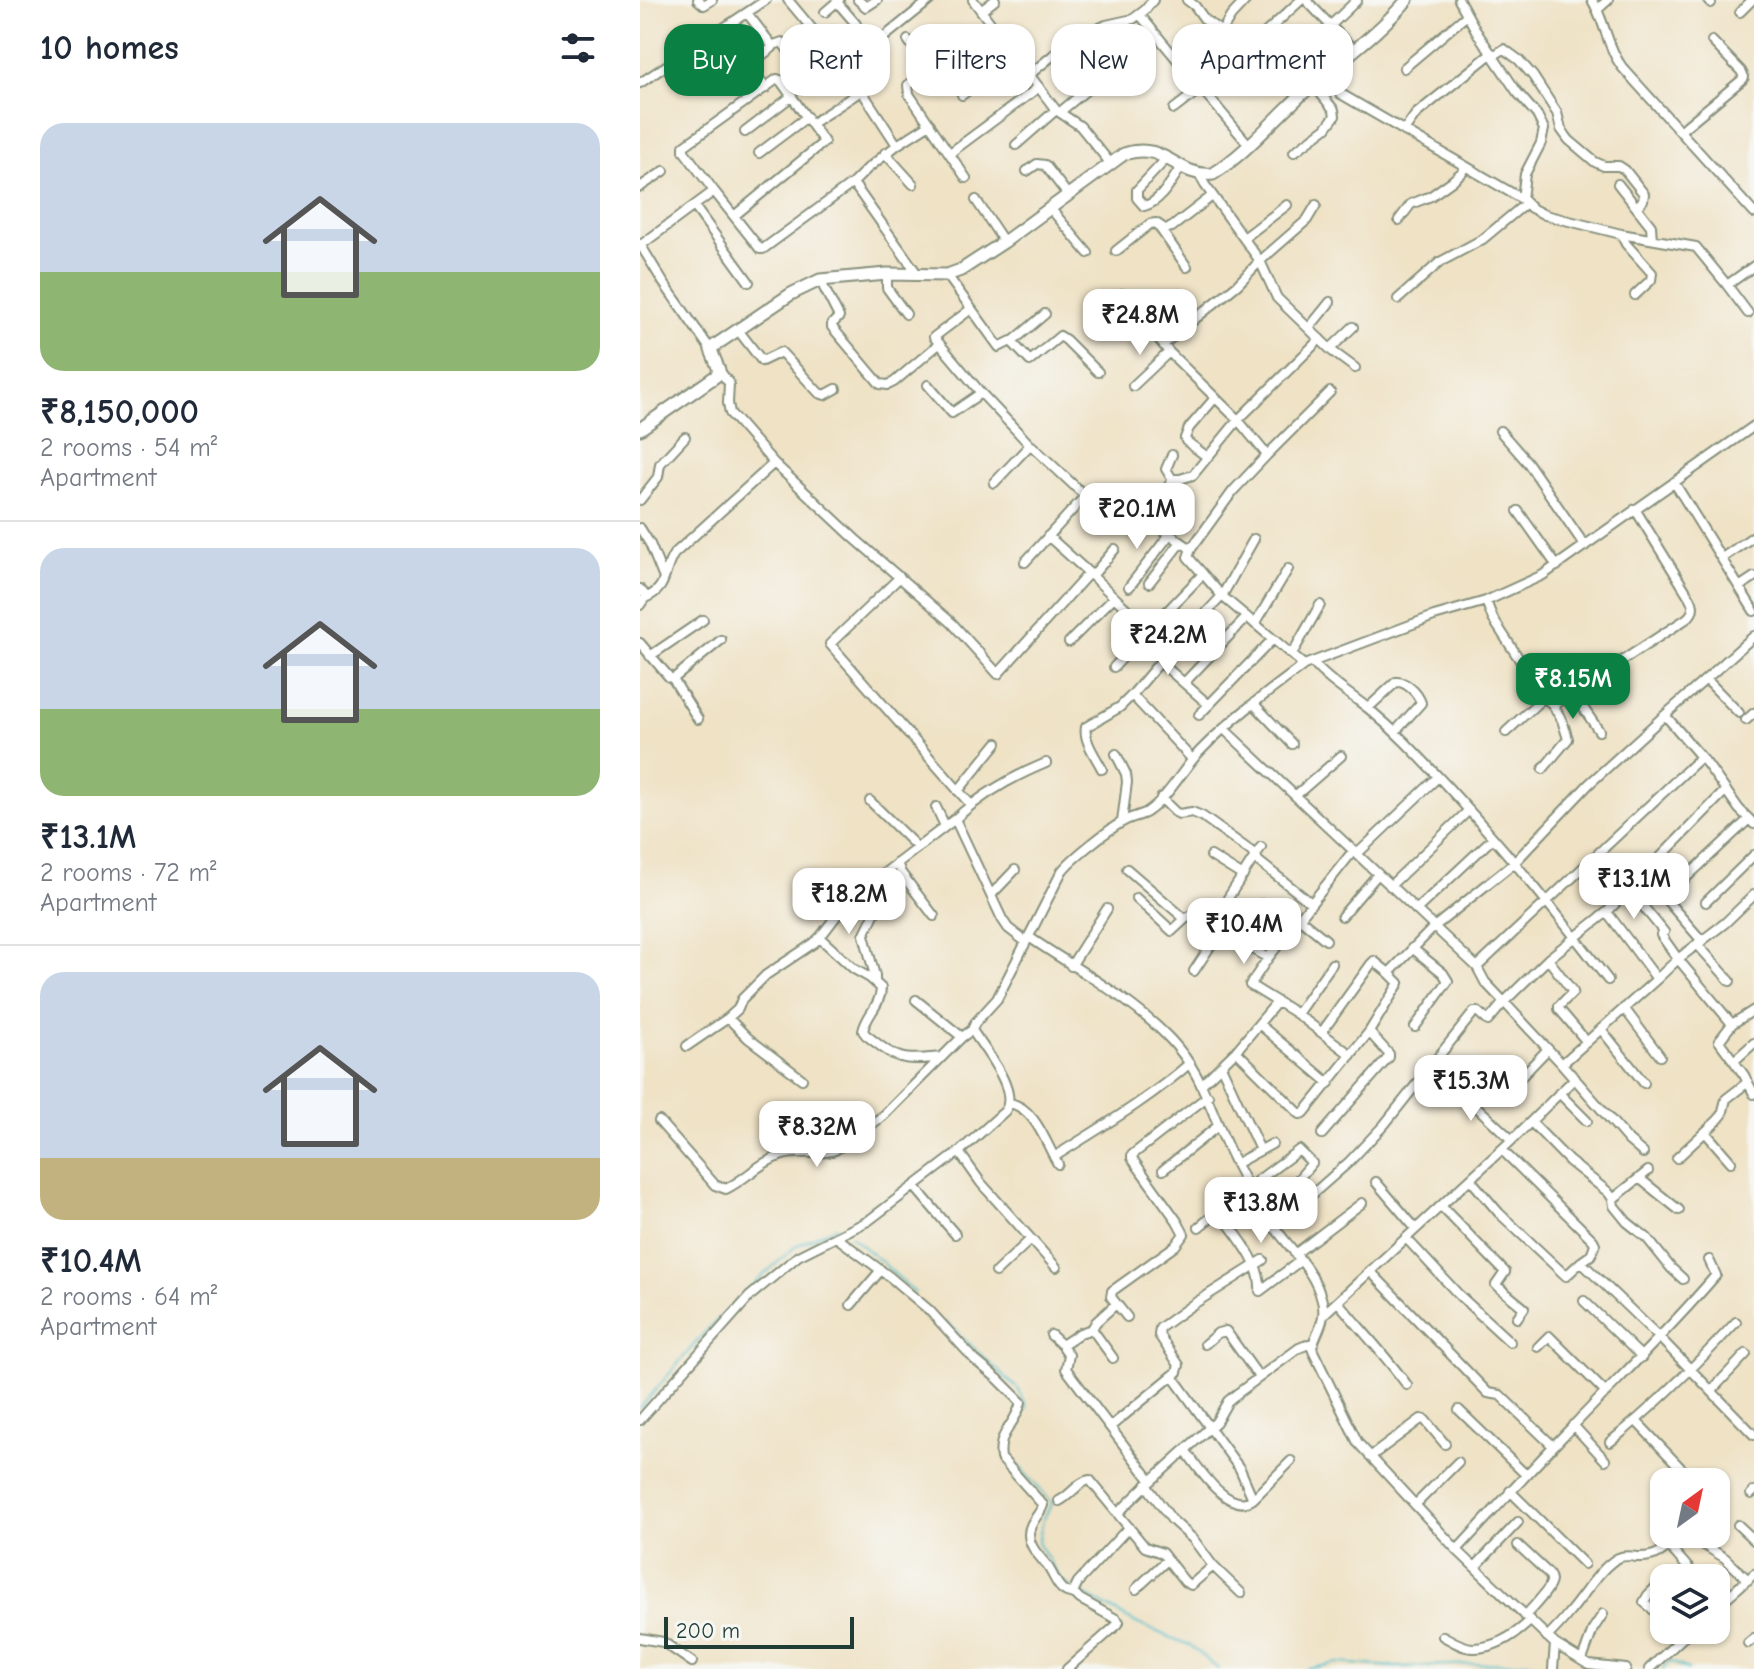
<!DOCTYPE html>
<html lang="en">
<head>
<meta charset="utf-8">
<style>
	:root { --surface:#fff; --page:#f6f6f7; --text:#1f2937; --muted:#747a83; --line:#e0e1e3; --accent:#0b8043 }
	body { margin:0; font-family:"Comic Neue",sans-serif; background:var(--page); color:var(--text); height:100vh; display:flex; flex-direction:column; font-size:30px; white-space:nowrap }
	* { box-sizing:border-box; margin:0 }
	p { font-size:26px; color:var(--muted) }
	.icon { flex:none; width:44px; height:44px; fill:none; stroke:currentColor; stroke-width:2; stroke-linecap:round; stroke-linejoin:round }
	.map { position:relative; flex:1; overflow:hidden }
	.sheet { display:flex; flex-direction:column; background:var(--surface); width:640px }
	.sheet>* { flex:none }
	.top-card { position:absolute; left:24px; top:24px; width:760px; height:72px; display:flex; gap:16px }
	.needle { width:52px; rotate:33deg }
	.controls { position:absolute; left:1010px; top:1468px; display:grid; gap:16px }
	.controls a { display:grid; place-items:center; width:80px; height:80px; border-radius:16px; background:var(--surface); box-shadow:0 2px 6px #0004; font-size:40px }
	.scale { position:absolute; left:24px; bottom:20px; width:190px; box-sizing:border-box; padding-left:8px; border:4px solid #1f3d34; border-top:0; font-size:22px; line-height:28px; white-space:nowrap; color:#1f3d34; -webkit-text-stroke:6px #f6f6f2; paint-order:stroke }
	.price { position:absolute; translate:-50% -68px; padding:0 18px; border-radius:16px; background:#fff; color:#222; font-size:26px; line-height:52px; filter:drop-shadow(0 2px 4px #0008) }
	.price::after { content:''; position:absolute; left:50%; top:48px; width:24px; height:18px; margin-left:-12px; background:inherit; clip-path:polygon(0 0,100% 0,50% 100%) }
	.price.on { background:var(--accent); color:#fff }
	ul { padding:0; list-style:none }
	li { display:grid; align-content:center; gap:16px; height:424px; padding:0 40px }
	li+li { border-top:2px solid var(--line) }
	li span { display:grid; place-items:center; height:248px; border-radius:24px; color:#555 }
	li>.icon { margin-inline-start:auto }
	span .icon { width:144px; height:144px; fill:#fffc; stroke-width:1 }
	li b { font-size:34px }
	h2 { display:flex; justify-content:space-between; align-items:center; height:96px; padding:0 40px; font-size:34px }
	.chip { padding:0 28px; border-radius:24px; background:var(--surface); box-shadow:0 2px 6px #0004; font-size:28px; line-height:72px }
	.chip.on { background:var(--accent); color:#fff }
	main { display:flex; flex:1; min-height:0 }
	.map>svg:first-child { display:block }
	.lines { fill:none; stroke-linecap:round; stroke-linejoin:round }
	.stream { stroke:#51becb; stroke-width:2 }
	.street-casing { stroke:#87907c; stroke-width:12 }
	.secondary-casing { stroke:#87907c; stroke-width:15 }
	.street { stroke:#fff; stroke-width:8 }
	.secondary { stroke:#fff; stroke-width:11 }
</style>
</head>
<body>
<main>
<section class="sheet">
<h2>10 homes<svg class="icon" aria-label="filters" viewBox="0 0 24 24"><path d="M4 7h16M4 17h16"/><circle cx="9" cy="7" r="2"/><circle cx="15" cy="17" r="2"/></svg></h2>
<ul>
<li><span style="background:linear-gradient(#c9d6e8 60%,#8fb573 0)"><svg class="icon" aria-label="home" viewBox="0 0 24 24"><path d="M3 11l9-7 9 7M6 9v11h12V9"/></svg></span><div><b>₹8,150,000</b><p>2 rooms · 54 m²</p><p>Apartment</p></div></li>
<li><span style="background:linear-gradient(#c9d6e8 65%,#8fb573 0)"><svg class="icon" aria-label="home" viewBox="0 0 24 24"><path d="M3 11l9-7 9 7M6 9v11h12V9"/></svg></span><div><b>₹13.1M</b><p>2 rooms · 72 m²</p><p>Apartment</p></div></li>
<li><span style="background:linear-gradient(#c9d6e8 75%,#c2b280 0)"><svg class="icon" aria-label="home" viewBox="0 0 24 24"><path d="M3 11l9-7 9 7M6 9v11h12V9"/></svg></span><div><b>₹10.4M</b><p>2 rooms · 64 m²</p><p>Apartment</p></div></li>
</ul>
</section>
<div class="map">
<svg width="1114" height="1669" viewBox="0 0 1114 1669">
	<rect width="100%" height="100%" fill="#f6f6f2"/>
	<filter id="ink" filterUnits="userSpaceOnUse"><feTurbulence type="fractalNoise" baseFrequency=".0125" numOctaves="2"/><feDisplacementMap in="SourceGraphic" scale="16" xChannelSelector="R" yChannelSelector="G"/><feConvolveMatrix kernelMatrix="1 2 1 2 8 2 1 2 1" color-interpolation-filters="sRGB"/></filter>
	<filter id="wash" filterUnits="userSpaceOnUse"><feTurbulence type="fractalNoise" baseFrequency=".006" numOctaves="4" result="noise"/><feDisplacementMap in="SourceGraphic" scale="32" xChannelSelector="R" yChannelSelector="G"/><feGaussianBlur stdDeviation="1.8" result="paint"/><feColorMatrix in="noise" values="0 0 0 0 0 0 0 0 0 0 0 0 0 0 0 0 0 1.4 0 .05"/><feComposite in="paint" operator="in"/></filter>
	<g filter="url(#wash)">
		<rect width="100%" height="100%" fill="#efe2c5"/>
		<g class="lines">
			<!-- stream -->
			<path class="stream" d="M210 1236 243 1263 275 1293
				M306 1322 379 1390 387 1408 367 1442 368 1454 412 1503 403 1520 398 1543 422 1581 433 1588
				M0 1408 66 1331 119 1279 156 1246 196 1227 200 1230
				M438 1591 498 1624 551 1646 578 1669
				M668 1669 697 1663 757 1667 889 1662 909 1666
				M1023 1669 1029 1661 1048 1669"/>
		</g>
	</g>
	<g filter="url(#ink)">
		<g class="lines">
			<!-- street casing -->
			<g class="street-casing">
				<path id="street" d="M58 0 64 5 72 0
					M148 0 189 49
					M218 0 226 7 237 0
					M333 0 416 110 440 126 471 164
					M547 0 555 6 565 20 582 32
					M606 0 591 16 577 39 544 68 609 145
					M666 0 715 51
					M819 0 838 34 877 92 897 115 904 129 901 143 885 174 882 199
					M952 0C965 21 967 47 982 67L1114 213
					M1068 0 1071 3
					M197 2 216 24
					M958 9 968 0
					M341 11 355 0
					M185 12 199 0
					M1100 12 1112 0
					M107 13 131 44 134 45 142 42 162 69
					M500 15 544 68
					M622 36 661 0
					M268 40 289 70
					M227 51 290 0
					M853 56 864 49 879 60 893 76 917 113 921 129 929 140 955 162 964 166H979L985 170 1004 194 1003 200 997 207
					M658 57 717 0
					M109 65 126 88
					M764 68 827 15
					M389 75 428 43 466 25 493 19 505 10 513 0
					M682 77 701 94 882 199 891 208 905 215 981 234 1056 247 1087 285 1114 266
					M0 83 126 0
					M81 85 132 48 133 45
					M218 91 223 93 257 145 290 124
					M322 95 375 55
					M534 109 560 89
					M420 112 455 83 482 53
					M171 124 218 93 219 90 206 72 207 68 211 65
					M764 131 776 114 852 53
					M1040 131 1103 79 1104 77 1101 71 1072 41
					M105 132 152 96
					M376 145 416 110
					M654 152 686 128 695 116 694 110 673 84
					M119 153 167 117
					M245 153 273 184
					M310 153 399 87
					M527 158 497 190V198L504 206C521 202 532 180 542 166
					M387 171 397 164 405 165 428 195
					M559 174 565 185 620 261 637 298 692 351 715 368
					M326 178 269 94 268 85 350 23
					M213 183 278 275
					M978 184 1011 226 1012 239
					M0 187 24 171
					M74 191 44 151V146L137 79 140 80 184 142 94 216
					M336 200 364 242
					M54 206 109 282
					M410 208 448 253
					M759 220 771 204 791 196 812 181 822 172 824 166
					M519 227 547 267
					M981 234 986 244 1012 273 1011 280 995 295
					M604 238 647 205
					M0 244 23 282 71 350
					M1 245 74 191 120 249H123L213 183 227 169 257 145
					M476 251 510 224 516 223 525 229 532 227 572 196
					M247 274V288L266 314
					M307 275 359 347 371 341 390 361 420 336 426 340 458 372
					M180 280 199 317 192 324V327L240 384 248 385 254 382 299 344
					M1087 285 1108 313
					M482 294 529 352 598 420 627 455 593 491 551 549 548 557 563 574
					M758 299 800 262 843 239 885 204
					M331 309 294 337 341 393 391 446
					M669 328 690 302
					M98 330 122 361 141 352 179 393 185 395 196 389
					M372 342 405 314
					M524 344 597 285 620 261 667 220 676 205
					M690 349 713 327
					M79 370 89 383 88 403 90 413 134 463 214 538 312 623 358 674 449 573 509 630 563 574 582 596 664 665 794 616 846 601 903 575 1114 426
					M288 385 312 413 341 393
					M493 386 529 352
					M860 431 888 463 945 546
					M627 455 690 392
					M566 456 546 441 545 438 549 428 575 398
					M532 479H540L553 475 598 420 680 339
					M1034 482 1114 611
					M354 483 388 447 392 446 476 525H481L490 515 495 512 505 517 551 549
					M0 500 18 477 20 464 45 437
					M878 511 917 566
					M505 517 531 483 532 479 526 469 532 455
					M0 528 10 544 23 576
					M408 536 449 573
					M1082 558 1114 536
					M385 562 446 495
					M452 576 475 549
					M260 577 190 644 331 805
					M509 583 541 542
					M489 587 530 534
					M1099 587 1114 577
					M0 589 6 596 0 605
					M5 598C29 588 22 572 34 554L134 463
					M846 601 853 619 904 697 912 704 919 702 1046 619C1054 613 1055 607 1050 598L995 509
					M615 624 648 569
					M429 642 474 597
					M0 643 29 677 33 679 81 640
					M652 654 680 605
					M10 656 63 620
					M520 662 569 705
					M672 662C688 681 709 693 729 709 741 719 753 730 765 742 838 816 905 897 968 980
					M474 667 509 630
					M33 679 58 719
					M1066 679 1114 636
					M544 683 607 617
					M933 693 959 731
					M614 704 652 744
					M728 708 756 682C766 681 778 693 781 703L755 732
					M1099 713 1066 679 1025 715 1067 764 1099 809 1114 824
					M559 715 633 639
					M1106 720 1114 713
					M584 729 837 967 845 982 864 1002 848 1021 838 1012H834L744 1125 709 1162 634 1228
					M866 732 904 697
					M476 754 486 774 487 782 482 822
					M552 759 492 695 520 662 582 596 614 539
					M462 769C456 757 443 740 446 727L480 707 492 695
					M903 769 928 739 922 720 912 704
					M318 791 357 743
					M655 796 701 756
					M521 798 535 812 539 814 552 812 562 816 616 855 618 861 671 903
					M230 801 277 847
					M296 807 305 826
					M717 854 798 777
					M571 856 603 876
					M257 863 261 873 294 916
					M487 869 545 919
					M1004 874 1062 941
					M230 885 241 900 224 935 235 976V982
					M750 886 828 811
					M1035 888 1109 819
					M989 889 1024 932
					M352 894 375 870
					M496 898 532 931 545 919 554 914 628 958
					M588 898 621 847
					M1066 902 1114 855
					M621 904 653 926
					M776 910 853 838
					M967 912 1086 790
					M702 916 738 874
					M659 918 686 940
					M1021 935 1038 959 1085 923 1114 895
					M389 937C437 970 490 997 531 1040 556 1067 564 1091 578 1124 592 1160 611 1195 633 1225 650 1249 675 1271 682 1301 687 1319 677 1331 672 1347L673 1351 718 1443 817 1550 915 1644 913 1669
					M180 938 214 969 230 978 241 988C241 1005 226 1015 223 1031L226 1035C257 1059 260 1062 301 1057
					M386 942 368 928 362 919 315 819C342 794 372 777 406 763
					M1057 944 1090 981
					M772 948 803 973 808 981 775 1027
					M908 959 933 992 919 1006V1009L947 1042
					M431 966 467 909
					M837 967 1061 757
					M554 971 581 930
					M1017 979 1038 959 1092 1024 1079 1041 1104 1075 1114 1094
					M276 1000 322 1037
					M984 1008 1020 1056
					M657 1014 692 964
					M88 1018 108 1038 162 1079
					M619 1024 689 1083
					M1092 1024 1114 1010
					M961 1029 1004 1083
					M682 1032 731 964 734 961 749 973
					M47 1046 88 1018 98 1009 102 999 126 975 174 943 181 936 197 915 238 878 315 819
					M596 1051 660 1114 664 1113 729 1032 759 983 749 973 794 927 875 862 949 784 1025 715
					M711 1055 657 1014 610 985 628 958 713 851
					M1094 1061 1114 1043
					M922 1064 864 1002 908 959 967 912 1017 979 922 1064 989 1141 1003 1153
					M581 1066 620 1150
					M811 1083 872 1140
					M562 1084 596 1051 637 1002
					M851 1086 867 1072 875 1078 881 1077 908 1049
					M919 1093 947 1121
					M369 1103C395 1107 406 1144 418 1164
					M19 1121 75 1185 86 1189C106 1179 121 1161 143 1155 160 1150 178 1156 195 1150L243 1116 322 1037 332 1030
					M891 1122 929 1161 968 1192 973 1199 974 1206 987 1222 1007 1238 1031 1268 1043 1279
					M1065 1132 1091 1162
					M682 1134 749 1057V1054L729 1032
					M862 1150 953 1240 955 1244 951 1255 941 1262
					M319 1152 341 1183 416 1267
					M414 1157C461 1127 508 1100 550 1063
					M1037 1158 1077 1121 1082 1115 1086 1099 1108 1082
					M597 1163 632 1144
					M523 1170 578 1126
					M999 1178 1039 1210
					M830 1179 859 1213 926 1276 941 1262 1020 1338 1114 1435
					M736 1182 776 1229
					M274 1186 315 1234
					M973 1199 1008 1171
					M801 1206 865 1272 856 1285 884 1308 877 1318
					M621 1209 628 1205 617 1181 659 1150 672 1163 634 1208H631L628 1205
					M579 1211C595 1234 622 1262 620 1291
					M559 1227 607 1187
					M196 1237 250 1277 289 1310 335 1360 358 1379 381 1402C376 1426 357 1431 361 1458L403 1505C400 1515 389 1522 389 1534 389 1548 401 1557 408 1567 413 1574 416 1584 422 1589 426 1593 430 1593 434 1594
					M766 1238 819 1295 870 1342
					M655 1254 722 1203
					M356 1272 391 1239
					M731 1272 848 1393 860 1395 913 1446
					M620 1291 660 1261
					M944 1301 1002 1357
					M698 1302C721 1330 746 1356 767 1385
					M211 1305 241 1270
					M684 1314 872 1140 935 1078
					M487 1317 471 1297 472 1291 535 1246 544 1234 537 1221 496 1164 492 1158V1155L568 1096
					M411 1335 422 1345 429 1355 426 1369 511 1481
					M565 1344 578 1333 586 1331 619 1377
					M422 1345 440 1333 452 1329
					M898 1347 909 1336 966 1393
					M473 1358 452 1329 456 1322 476 1304
					M533 1377 600 1469 613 1499
					M1072 1390 1106 1354
					M819 1410 886 1475
					M0 1420 110 1296 158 1256 228 1221 319 1152 365 1111C380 1091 343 1048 332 1030L335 1023 357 999 422 871C432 858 469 829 484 821 491 817 500 816 507 812 529 797 542 770 560 751 591 719 628 692 664 665
					M996 1421 1054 1482
					M933 1425 965 1460
					M470 1427 537 1372 539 1365 519 1335 520 1328 552 1305 623 1260
					M970 1442C1015 1406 1056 1365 1096 1322
					M545 1450C558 1467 588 1516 613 1499L651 1461
					M730 1457 781 1419 785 1420 805 1444
					M506 1485 532 1520 553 1539 573 1566 601 1593
					M870 1491 944 1564
					M1111 1494 1114 1491
					M419 1501C430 1496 439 1481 450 1480L505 1547 522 1553 545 1582 551 1585 573 1566
					M775 1505 818 1462
					M478 1513 511 1481 576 1422 588 1401 594 1396 659 1348 674 1342
					M1098 1525 1114 1540
					M1046 1534 1085 1558 1108 1580
					M878 1545 908 1573C909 1575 911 1577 911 1580 912 1588 891 1609 885 1616
					M1029 1546 1057 1578
					M817 1550C855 1509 892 1468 931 1428 980 1377 1030 1329 1076 1275L1069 1260
					M835 1567 878 1522
					M1024 1579 1008 1595 1004 1602 1024 1619
					M496 1589 527 1560
					M1076 1607 1114 1574
					M803 1636C812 1641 823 1648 833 1648 856 1648 874 1636 890 1621
					M907 1637C914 1630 922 1622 928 1614 942 1599 960 1567 978 1558 984 1555 991 1556 997 1557 1017 1558 1026 1550 1038 1534
					M0 1638 23 1642 52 1662
					M1108 1643 1114 1638
					M915 1644 949 1665 986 1669
					M942 1660 953 1629 963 1614
					M427 1669 478 1624 479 1622 476 1619 440 1599 433 1592 438 1582 489 1527
					M1009 1669 1051 1630"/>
			</g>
			<!-- secondary casing -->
			<g class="secondary-casing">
				<path id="secondary" d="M0 429 76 376 79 370 71 350 74 346 151 294 180 280 247 274 307 275 321 270 364 242 484 154C525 140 537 178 573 174 609 151 637 115 670 87 703 58 738 34 767 0"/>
			</g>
			<!-- street -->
			<use href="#street" class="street"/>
			<!-- secondary -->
			<use href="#secondary" class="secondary"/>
		</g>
	</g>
</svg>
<div class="controls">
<a><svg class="needle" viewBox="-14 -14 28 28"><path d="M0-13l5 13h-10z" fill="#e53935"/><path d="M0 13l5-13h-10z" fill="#747a83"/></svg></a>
<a><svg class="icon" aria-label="layers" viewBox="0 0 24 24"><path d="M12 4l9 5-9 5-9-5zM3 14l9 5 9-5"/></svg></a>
</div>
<div class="scale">200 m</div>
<b class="price" style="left:500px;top:357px">₹24.8M</b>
<b class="price" style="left:497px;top:551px">₹20.1M</b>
<b class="price" style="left:528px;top:677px">₹24.2M</b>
<b class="price on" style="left:933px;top:721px">₹8.15M</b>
<b class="price" style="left:994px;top:921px">₹13.1M</b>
<b class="price" style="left:209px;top:936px">₹18.2M</b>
<b class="price" style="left:604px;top:966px">₹10.4M</b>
<b class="price" style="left:831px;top:1123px">₹15.3M</b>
<b class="price" style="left:177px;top:1169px">₹8.32M</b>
<b class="price" style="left:621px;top:1245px">₹13.8M</b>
<div class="top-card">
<a class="chip on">Buy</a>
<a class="chip">Rent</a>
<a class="chip">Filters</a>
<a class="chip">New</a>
<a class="chip">Apartment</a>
</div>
</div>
</main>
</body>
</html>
